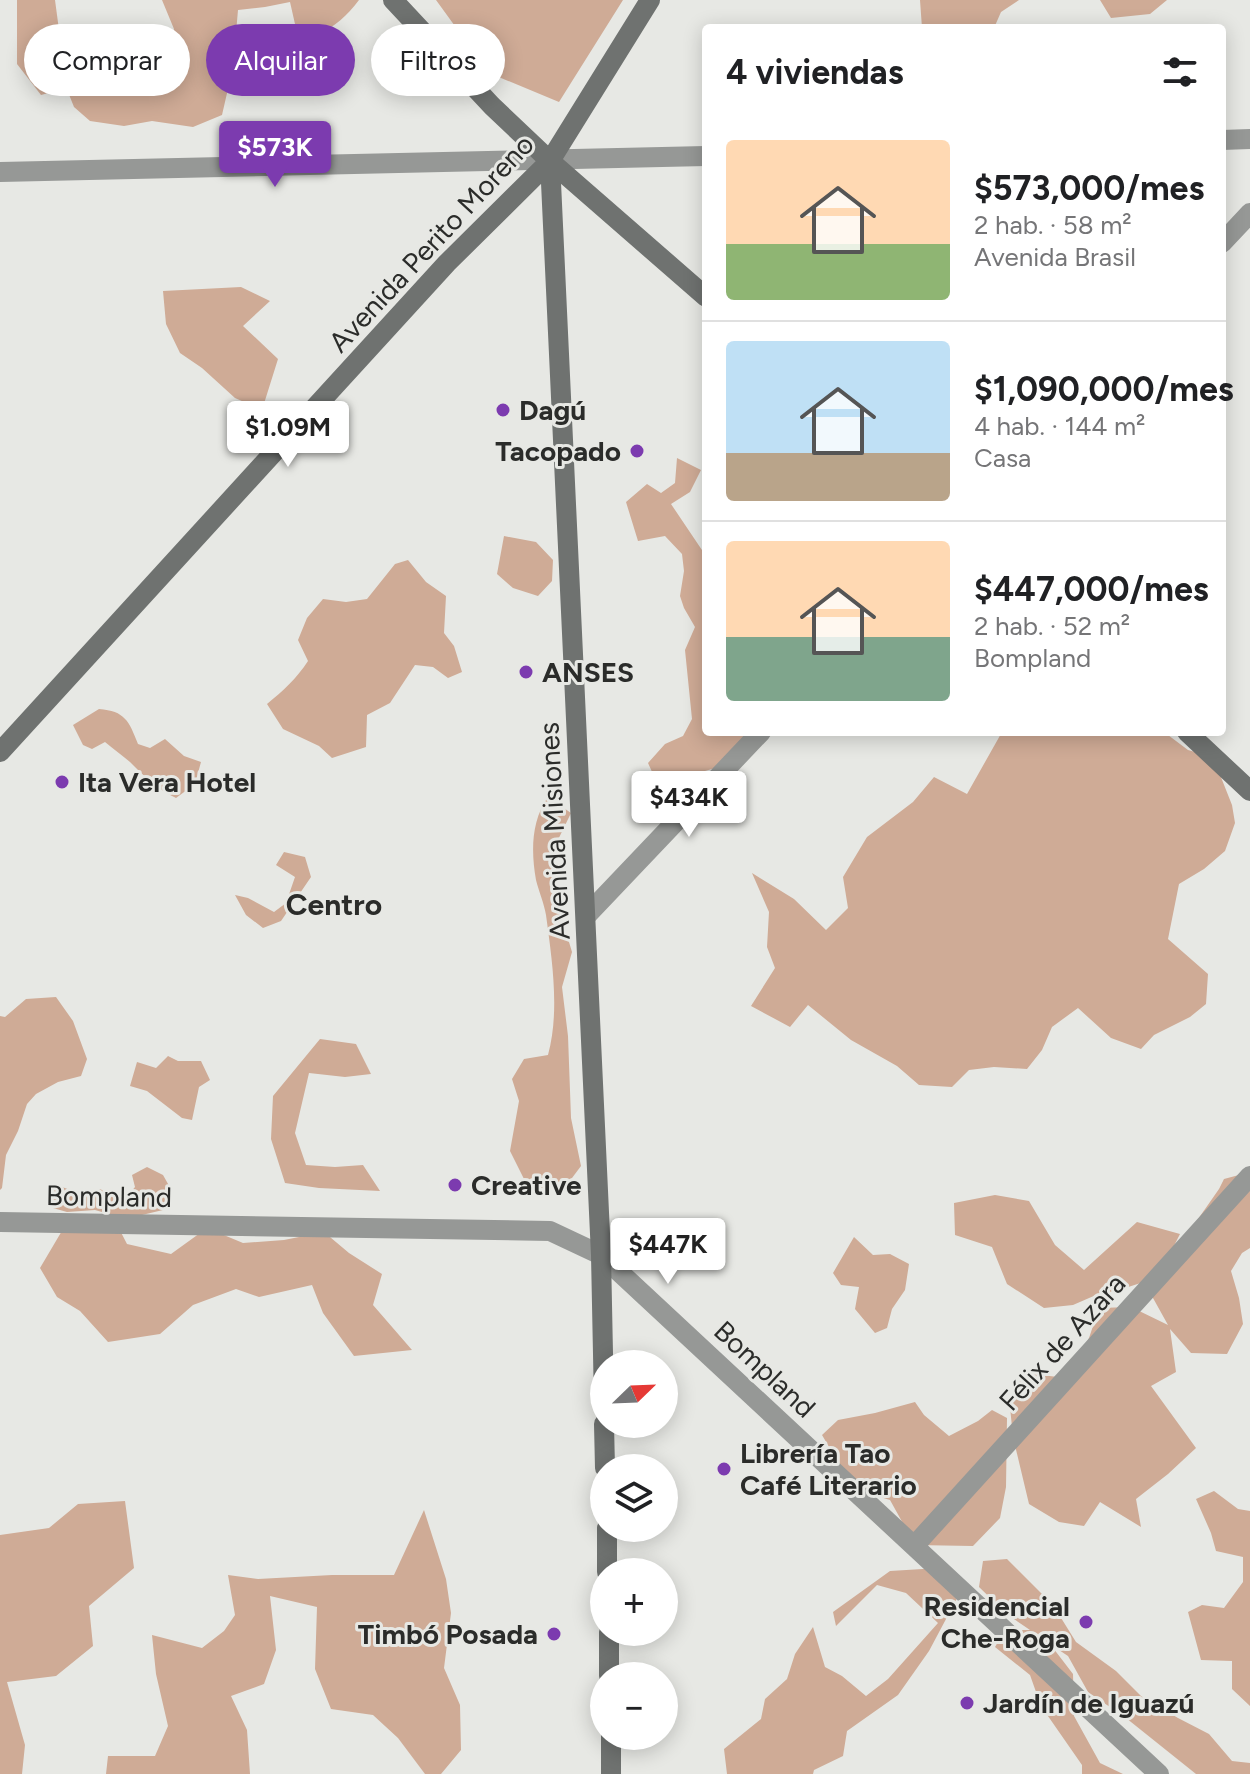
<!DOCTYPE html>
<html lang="es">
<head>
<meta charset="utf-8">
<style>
	:root { --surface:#fff; --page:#f2f2f2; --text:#202124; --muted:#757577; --line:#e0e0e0; --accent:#7c3baf }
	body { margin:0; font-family:Figtree,sans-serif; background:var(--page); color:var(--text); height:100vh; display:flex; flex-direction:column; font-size:30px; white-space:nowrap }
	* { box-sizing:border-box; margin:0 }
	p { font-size:26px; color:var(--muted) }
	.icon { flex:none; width:44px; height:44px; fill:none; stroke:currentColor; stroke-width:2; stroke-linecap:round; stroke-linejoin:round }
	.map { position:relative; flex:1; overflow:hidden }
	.drawer { position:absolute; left:702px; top:24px; width:524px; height:712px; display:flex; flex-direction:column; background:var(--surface); border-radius:8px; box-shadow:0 4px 20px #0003 }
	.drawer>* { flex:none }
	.guide { position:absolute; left:24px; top:24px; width:558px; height:72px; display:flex; gap:16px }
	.needle { width:52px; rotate:67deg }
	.buttons { position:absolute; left:590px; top:1350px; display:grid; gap:16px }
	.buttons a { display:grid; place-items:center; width:88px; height:88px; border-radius:50%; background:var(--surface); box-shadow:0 4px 20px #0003; font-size:40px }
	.price { position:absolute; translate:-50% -68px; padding:0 18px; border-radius:8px; background:#fff; color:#222; font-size:26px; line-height:52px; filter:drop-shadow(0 2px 4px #0008) }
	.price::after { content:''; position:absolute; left:50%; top:48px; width:24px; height:18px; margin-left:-12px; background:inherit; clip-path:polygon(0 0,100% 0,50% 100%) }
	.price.on { background:var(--accent); color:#fff }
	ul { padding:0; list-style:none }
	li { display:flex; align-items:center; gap:24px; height:200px; padding:0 24px }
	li+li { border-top:2px solid var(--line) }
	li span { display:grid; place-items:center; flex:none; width:224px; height:160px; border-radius:8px; color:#555 }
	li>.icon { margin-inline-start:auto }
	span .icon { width:96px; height:96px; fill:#fffc; stroke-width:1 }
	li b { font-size:34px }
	h2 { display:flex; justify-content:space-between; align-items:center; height:96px; padding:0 24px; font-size:34px }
	.chip { padding:0 28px; border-radius:36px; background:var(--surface); box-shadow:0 4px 20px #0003; font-size:28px; line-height:72px }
	.chip.on { background:var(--accent); color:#fff }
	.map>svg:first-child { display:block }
	.forest { fill:#cfab96 }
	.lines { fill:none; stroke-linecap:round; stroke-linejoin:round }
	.street { stroke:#969896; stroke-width:20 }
	.secondary { stroke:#6f7270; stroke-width:20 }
	.poi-dot { fill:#7c3baf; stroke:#e7e8e4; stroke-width:3 }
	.labels { text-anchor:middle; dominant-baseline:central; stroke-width:6; stroke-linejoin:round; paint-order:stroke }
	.street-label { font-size:28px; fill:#2b2c2a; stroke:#e7e8e4 }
	.poi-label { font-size:28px; font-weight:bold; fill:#2b2c2a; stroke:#e7e8e4; text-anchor:start }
	.neighbourhood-label { font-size:30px; font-weight:bold; fill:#2b2c2a; stroke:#e7e8e4 }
</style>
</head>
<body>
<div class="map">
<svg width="1250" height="1774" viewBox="0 0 1250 1774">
	<rect width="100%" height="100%" fill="#e7e8e4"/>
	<!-- forest -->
	<path class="forest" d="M17 0H55L61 45 63 89 41 95 17 64Z
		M162 0H359C347 16 335 26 318 35L295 24 290 2 265 7 238 10 233 67 222 115 193 127 152 121 124 126 90 121 74 107 66 87 64 50 78 59C108 53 139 52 169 47L174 29Z
		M436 0H623L559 102 489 73Z
		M920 0H1019L1001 12 994 28H922Z
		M1100 0H1167L1150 14 1111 18Z
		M241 287 270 301 243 326 278 359 262 410 235 398 202 368 180 353 166 324 163 291Z
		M677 458 701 470 690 492 671 504 706 556V732H759L730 764 705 771 684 785H658L648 763 665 744 683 736 692 719 685 650 695 627 684 608 680 596 684 571 682 554 665 536 638 541 626 502 647 484 661 493 675 483Z
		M504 536 536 542 553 560 552 581 538 596 513 588 497 574Z
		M408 560 426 582 446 596 444 633 454 646 462 672 448 678 433 667 415 665 390 703 367 715 366 747 332 758 319 746 283 729 267 704C283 691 297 678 308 661L298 640 307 618 323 599 346 602 367 599 395 564Z
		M99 709C125 711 129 721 138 744L150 748 165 739 184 756 201 762 195 784 176 798C157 789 145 777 130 762 122 755 113 749 105 742L92 749 83 745 73 725Z
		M1002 732H1164L1188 750 1213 757 1232 805 1235 823 1225 851 1204 869 1179 884 1168 939 1208 974 1206 1004 1190 1017 1154 1035 1141 1049 1111 1038 1078 1008 1052 1027 1042 1050 1027 1069 994 1067 969 1070 952 1087 919 1085 897 1066 851 1040 808 1005 790 1027 751 1006 775 968 767 947 769 912 752 873 794 899 826 930 848 908 843 877 867 837 913 802 934 777 967 794Z
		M548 797 571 813 555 846 556 877 563 922 572 952 562 987 568 1036 571 1118 581 1166 563 1190 528 1187 510 1151 519 1101 512 1079 524 1059 548 1055C560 1011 552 960 546 915 544 903 539 892 536 880 531 852 531 821 548 797Z
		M284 852 305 857 311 877 281 921 263 928 246 915 235 895 248 898 274 912 286 903 295 877 276 865Z
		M56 997 73 1021 87 1059 81 1076 58 1082 36 1094 27 1104 18 1131 6 1155 2 1188 0 1190V1016L5 1017 26 999Z
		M320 1039 356 1044 371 1074 345 1077 309 1073 295 1133 306 1165 335 1167 363 1165 380 1191 319 1188 285 1183 271 1139 273 1096Z
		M168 1056 178 1061H201L210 1080 199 1087 192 1120 182 1118 147 1091 130 1086 137 1062 156 1068Z
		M147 1167 163 1175 172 1191 163 1210 125 1219 112 1215 127 1244 171 1254 207 1228 243 1243 284 1240 324 1232 349 1253 382 1274 373 1305 412 1350 354 1356 323 1313 312 1285 259 1297 236 1289 193 1305 160 1334 108 1342 80 1311 57 1297 40 1268 66 1224 109 1214 95 1210 67 1212 53 1208 49 1193 57 1185C72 1191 84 1195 100 1189L115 1197 125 1199 135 1187 132 1175Z
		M1250 1172V1248L1242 1253 1231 1271 1239 1298 1243 1324 1227 1354 1191 1353 1170 1329 1176 1372 1151 1386 1196 1448 1168 1474 1136 1499 1141 1527 1100 1502 1084 1526 1059 1522 1029 1504 1013 1437 1010 1407 1023 1373 1067 1378 1089 1338 1099 1308 1131 1307 1168 1325 1148 1289 1156 1278 1119 1290 1096 1295 1073 1305 1044 1308 1007 1284 992 1247 955 1235 954 1203 995 1195 1029 1201 1055 1245 1084 1270 1137 1222 1180 1234 1159 1275 1219 1189 1224 1179Z
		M854 1237 873 1255 890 1254 909 1264 905 1290 892 1309 887 1328 875 1333 855 1309 859 1287 841 1285 833 1273Z
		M915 1402 924 1415 949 1436 978 1421 992 1410 1007 1418 1006 1487 1000 1518 973 1546 915 1545 890 1500 854 1489 822 1435 838 1420 875 1413Z
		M1214 1491 1238 1509 1250 1511V1706L1232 1689V1661L1201 1660 1188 1612 1202 1605 1224 1608 1243 1582V1557L1216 1551 1211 1533 1196 1499Z
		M125 1501 134 1568 89 1606 93 1646 56 1676 7 1682 25 1745 22 1774H0V1535L49 1528 78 1504Z
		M424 1510 446 1579 451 1613 444 1668 460 1705 461 1750 441 1774H425L398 1738 373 1715 331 1709 315 1669 317 1607 270 1596 276 1650 264 1684 231 1696 247 1730 250 1774H106L108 1756H155L168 1726 156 1674 152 1635 202 1648 224 1631 235 1615 228 1575 258 1579 332 1575H394Z
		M1007 1559 1053 1605 1076 1642 1116 1671 1141 1696 1178 1718 1209 1734 1232 1761 1250 1763V1774H1196L1126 1718 1088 1692 1068 1656 1050 1644 1073 1674 1074 1716 1100 1763 1123 1774H1082V1765L1041 1706 1030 1675 995 1647 1005 1630H1030L1008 1615 979 1587 983 1561Z
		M939 1568 962 1589 929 1651 898 1695 847 1731 843 1756 814 1770 813 1774H727L724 1749 761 1719 765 1699 787 1679 795 1654 813 1627 825 1667 842 1676 866 1696 888 1679 938 1623 906 1593 877 1585 836 1626 833 1612 890 1571Z"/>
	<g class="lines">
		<!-- street -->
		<path class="street" d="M1222 140 1250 139
			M0 172 706 156
			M1222 243 1250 213
			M586 916 761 732
			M0 1222 550 1231 601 1255 1159 1774
			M915 1545 1250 1176"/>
		<!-- secondary -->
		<path class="secondary" d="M393 0 492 106 550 161 706 297
			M550 161 601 1255 604 1403
			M1187 732 1250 791
			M0 752 447 263 550 161 650 0
			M604 1424 605 1468
			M607 1528V1572
			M609 1632V1676
			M611 1736V1774"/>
	</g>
	<!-- markers -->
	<g class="poi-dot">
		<circle cx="503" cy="410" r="8"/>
		<circle cx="637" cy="451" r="8"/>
		<circle cx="526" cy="672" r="8"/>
		<circle cx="62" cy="782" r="8"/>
		<circle cx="455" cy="1185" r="8"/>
		<circle cx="724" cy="1469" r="8"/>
		<circle cx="1086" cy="1622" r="8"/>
		<circle cx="554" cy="1634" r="8"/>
		<circle cx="967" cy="1703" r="8"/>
	</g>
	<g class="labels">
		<!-- street labels -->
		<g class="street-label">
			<text transform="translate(431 243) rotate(-47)">Avenida Perito Moreno</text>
			<text transform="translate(554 831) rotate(-93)">Avenida Misiones</text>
			<text transform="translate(109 1196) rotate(1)">Bompland</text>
			<text transform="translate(1062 1342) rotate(-48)">Félix de Azara</text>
			<text transform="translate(765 1369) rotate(43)">Bompland</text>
		</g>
		<!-- poi labels -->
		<g class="poi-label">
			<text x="519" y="410">Dagú</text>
			<text x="621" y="451" text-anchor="end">Tacopado</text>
			<text x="542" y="672">ANSES</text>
			<text x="78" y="782">Ita Vera Hotel</text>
			<text x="471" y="1185">Creative</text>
			<text x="740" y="1453">Librería Tao<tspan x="740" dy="32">Café Literario</tspan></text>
			<text x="1070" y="1606" text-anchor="end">Residencial<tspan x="1070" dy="32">Che-Roga</tspan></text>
			<text x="538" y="1634" text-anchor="end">Timbó Posada</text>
			<text x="983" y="1703">Jardín de Iguazú</text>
		</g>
		<!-- neighbourhood labels -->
		<g class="neighbourhood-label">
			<text x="334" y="904">Centro</text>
		</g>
	</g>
</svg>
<div class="buttons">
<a><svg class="needle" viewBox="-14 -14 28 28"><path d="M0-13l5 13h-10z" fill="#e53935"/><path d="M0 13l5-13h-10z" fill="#757577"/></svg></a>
<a><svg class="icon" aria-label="layers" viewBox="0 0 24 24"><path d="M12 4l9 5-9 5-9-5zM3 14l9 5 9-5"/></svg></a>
<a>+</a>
<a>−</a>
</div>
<b class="price on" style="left:275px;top:189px">$573K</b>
<b class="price" style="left:288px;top:469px">$1.09M</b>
<b class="price" style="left:689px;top:839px">$434K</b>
<b class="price" style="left:668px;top:1286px">$447K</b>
<div class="guide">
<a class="chip">Comprar</a>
<a class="chip on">Alquilar</a>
<a class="chip">Filtros</a>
</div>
<section class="drawer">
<h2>4 viviendas<svg class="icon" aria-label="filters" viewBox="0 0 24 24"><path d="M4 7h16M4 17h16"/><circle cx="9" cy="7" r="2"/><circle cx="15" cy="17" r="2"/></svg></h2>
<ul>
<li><span style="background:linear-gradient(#ffd9b3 65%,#8fb573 0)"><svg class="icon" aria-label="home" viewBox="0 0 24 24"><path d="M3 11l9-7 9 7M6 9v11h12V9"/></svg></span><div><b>$573,000/mes</b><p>2 hab. · 58 m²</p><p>Avenida Brasil</p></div></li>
<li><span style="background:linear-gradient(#bfe0f5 70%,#b9a48a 0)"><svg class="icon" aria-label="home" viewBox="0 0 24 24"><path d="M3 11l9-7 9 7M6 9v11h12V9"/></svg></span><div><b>$1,090,000/mes</b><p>4 hab. · 144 m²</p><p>Casa</p></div></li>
<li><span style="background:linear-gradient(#ffd9b3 60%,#7fa58c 0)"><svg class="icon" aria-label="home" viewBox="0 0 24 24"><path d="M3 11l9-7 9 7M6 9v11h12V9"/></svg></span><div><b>$447,000/mes</b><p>2 hab. · 52 m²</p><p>Bompland</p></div></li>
</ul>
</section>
</div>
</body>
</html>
